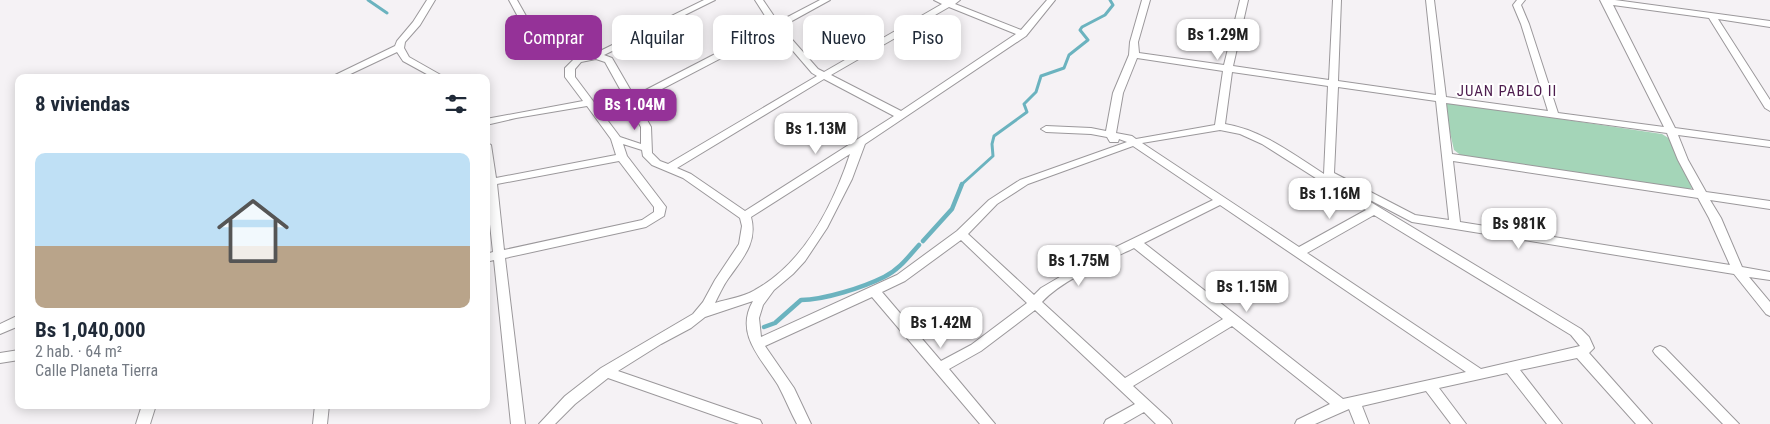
<!DOCTYPE html>
<html lang="es">
<head>
<meta charset="utf-8">
<style>
	:root { --surface:#fff; --page:#f6f6f7; --text:#1f2937; --muted:#747a83; --line:#e0e1e3; --accent:#953298 }
	body { margin:0; font-family:"Roboto Condensed",sans-serif; background:var(--page); color:var(--text); height:100vh; display:flex; flex-direction:column; font-size:19px; white-space:nowrap }
	* { box-sizing:border-box; margin:0 }
	p { font-size:16px; color:var(--muted) }
	.icon { flex:none; width:28px; height:28px; fill:none; stroke:currentColor; stroke-width:2; stroke-linecap:round; stroke-linejoin:round }
	.map { position:relative; flex:1; overflow:hidden }
	.side { position:absolute; left:15px; top:74px; width:475px; height:335px; display:flex; flex-direction:column; background:var(--surface); border-radius:10px; box-shadow:0 2px 12px #0003 }
	.side>* { flex:none }
	.hud { position:absolute; left:505px; top:15px; width:475px; height:45px; display:flex; gap:10px }
	.price { position:absolute; translate:-50% -42px; padding:0 11px; border-radius:10px; background:#fff; color:#222; font-size:16px; line-height:32px; filter:drop-shadow(0 1px 2px #0008) }
	.price::after { content:''; position:absolute; left:50%; top:30px; width:15px; height:11px; margin-left:-8px; background:inherit; clip-path:polygon(0 0,100% 0,50% 100%) }
	.price.active { background:var(--accent); color:#fff }
	ul { padding:0; list-style:none }
	li { display:grid; align-content:center; gap:10px; height:265px; padding:0 20px }
	li+li { border-top:1px solid var(--line) }
	li span { display:grid; place-items:center; height:155px; border-radius:10px; color:#555 }
	li>.icon { margin-inline-start:auto }
	span .icon { width:90px; height:90px; fill:#fffc; stroke-width:1 }
	li b { font-size:21px }
	h2 { display:flex; justify-content:space-between; align-items:center; height:60px; padding:0 20px; font-size:21px }
	.tag { padding:0 18px; border-radius:10px; background:var(--surface); box-shadow:0 2px 12px #0003; font-size:18px; line-height:45px }
	.tag.active { background:var(--accent); color:#fff }
	.map>svg:first-child { display:block }
	.green { fill:#a4d5b8 }
	.lines { fill:none; stroke-linecap:round; stroke-linejoin:round }
	.stream-far1 { stroke:#6bb3bf; stroke-width:3 }
	.stream { stroke:#6bb3bf; stroke-width:4.5 }
	.minor-casing { stroke:#9b989b; stroke-width:2 }
	.minor { fill:#fff; fill-rule:evenodd }
	.labels { text-anchor:middle; dominant-baseline:central; stroke-width:4; stroke-linejoin:round; paint-order:stroke }
	.neighbourhood-label { font-size:15px; letter-spacing:1px; fill:#4d1d4e; stroke:#fff }
</style>
</head>
<body>
<div class="map">
<svg width="1770" height="424" viewBox="0 0 1770 424">
	<rect width="100%" height="100%" fill="#f5f2f5"/>
	<!-- green -->
	<path class="green" d="M1447 102 1662 134 1670 139 1692 188 1688 190 1463 157 1454 150 1444 106Z"/>
	<g class="lines">
		<!-- stream-far1 -->
		<path class="stream-far1" d="M368 0 387 13
			M961 185 993 156 992 144 994 136 1027 112 1024 104 1036 92 1041 76 1064 68 1069 55 1088 40 1080 30 1082 27 1105 15 1113 5 1110 0"/>
		<!-- stream -->
		<path class="stream" d="M923 241 952 209 962 184
			M764 327 775 323 801 300C824 300 864 287 884 277 899 270 909 256 919 245"/>
		<!-- minor casing -->
		<g class="minor-casing">
			<path id="minor" d="M427 0H435L420 25 405 42 404 48 409 57 446 78H434L403 61 397 52 342 78H329L395 46 397 41 413 22Z
				M509 0H517L530 23 546 40 573 45 596 53 704 0H715L604 55 612 58 634 96 771 25 755 0H763L778 22 820 0H830L781 27 818 69 824 72 942 4 934 0H960L955 4 1021 30 1047 0H1055L1026 36 865 144 852 179 827 228 805 261 793 274 774 290 763 305 759 318 761 337 897 275 957 231 989 200 1020 180 1127 142 1119 139 1118 142H1110L1107 137 1091 134 1046 132 1041 129 1046 126 1091 128 1106 131 1113 93 1129 55 1130 42 1142 0H1150L1138 42 1139 53 1224 65 1240 0H1248L1233 66 1329 80 1333 0H1341L1338 81 1436 95 1426 0H1434L1446 97 1548 111 1521 24 1513 5 1517 0H1525L1521 5 1529 24 1558 113 1664 127 1600 0H1615L1770 21V27L1718 19 1770 100V111L1765 108 1709 18 1613 5 1675 128 1770 141V147L1678 135 1688 160 1706 192 1770 201V209L1710 200 1721 218 1742 267 1770 272V280L1749 277 1770 302V316L1766 314 1734 274 1412 222 1349 189 1581 329 1589 337 1594 348 1589 353 1652 424H1636L1577 358 1520 370 1562 424H1547L1507 373 1439 388 1466 424H1451L1426 391 1362 406 1369 424H1355L1349 409 1315 424H1295L1297 420 1330 404 1232 326 1133 386 1170 420 1172 424H1156L1144 412 1123 424H1104L1106 420 1135 404 1035 310 981 351 949 369 995 424H980L872 297 765 346 794 388 811 424H797C790 411 785 398 778 385 762 359 734 334 753 301L705 317 691 328 661 344 618 371 760 420 762 424H739L608 378 575 404 555 424H539L565 396 601 368 693 314 703 302 715 280 739 244 742 226 740 218 683 178 652 165 643 156 642 150 623 144 627 156 666 207 664 216 646 227 505 258 525 424H511L494 260 486 262V254L493 252 486 187V142L491 145 496 178 616 155 611 139 587 106 516 118 486 125V119L583 101 565 77V68L575 58 586 55 568 49 540 44 523 26ZM949 7 1016 34 901 111 831 75ZM775 30 812 73 817 76 668 164 660 161 652 153 651 127 637 102ZM1137 58 1223 71 1215 125 1136 139 1132 136 1116 133 1123 93ZM596 59 605 62 641 127V144L620 137 575 77V69L581 62ZM1232 72 1328 86 1324 174C1293 154 1262 130 1225 124ZM824 79 894 116 745 211 691 174 677 168ZM1338 87 1436 101 1449 220 1415 215 1334 173ZM1446 103 1667 133 1678 160 1694 190 1452 154ZM1220 130 1240 134 1262 144 1366 210 1299 247 1142 143ZM1133 146 1213 200 1087 261 1041 288 1034 295 968 234 997 204 1028 184ZM850 154C833 205 804 263 755 290 743 297 728 299 715 303 719 295 723 286 728 279 742 259 758 243 751 217ZM619 161 654 207V212L642 220 504 250 497 184ZM1453 161 1698 198 1709 218 1730 265 1460 222ZM1220 205 1466 372 1343 399 1144 243ZM1374 215 1571 335 1580 346 1481 369 1307 253ZM961 240 1027 303 971 345 941 361 882 292 905 281ZM1134 248 1223 319 1125 378 1042 302C1062 280 1107 261 1134 248Z
				M19 315V326L0 334V324Z
				M1660 346 1665 348 1739 424H1723L1655 354 1653 351 1655 348Z
				M19 350V360L0 363V353Z
				M142 405H156L150 424H136Z
				M315 405H329L327 424H313Z"/>
		</g>
		<!-- minor -->
		<use href="#minor" class="minor"/>
	</g>
	<g class="labels">
		<!-- neighbourhood labels -->
		<g class="neighbourhood-label">
			<text x="1507" y="91">JUAN PABLO II</text>
		</g>
	</g>
</svg>
<b class="price" style="left:1218px;top:61px">Bs 1.29M</b>
<b class="price active" style="left:635px;top:131px">Bs 1.04M</b>
<b class="price" style="left:816px;top:155px">Bs 1.13M</b>
<b class="price" style="left:1330px;top:220px">Bs 1.16M</b>
<b class="price" style="left:1519px;top:250px">Bs 981K</b>
<b class="price" style="left:1079px;top:287px">Bs 1.75M</b>
<b class="price" style="left:1247px;top:313px">Bs 1.15M</b>
<b class="price" style="left:941px;top:349px">Bs 1.42M</b>
<div class="hud">
<a class="tag active">Comprar</a>
<a class="tag">Alquilar</a>
<a class="tag">Filtros</a>
<a class="tag">Nuevo</a>
<a class="tag">Piso</a>
</div>
<section class="side">
<h2>8 viviendas<svg class="icon" aria-label="filters" viewBox="0 0 24 24"><path d="M4 7h16M4 17h16"/><circle cx="9" cy="7" r="2"/><circle cx="15" cy="17" r="2"/></svg></h2>
<ul>
<li><span style="background:linear-gradient(#bfe0f5 60%,#b9a48a 0)"><svg class="icon" aria-label="home" viewBox="0 0 24 24"><path d="M3 11l9-7 9 7M6 9v11h12V9"/></svg></span><div><b>Bs 1,040,000</b><p>2 hab. · 64 m²</p><p>Calle Planeta Tierra</p></div></li>
</ul>
</section>
</div>
</body>
</html>
